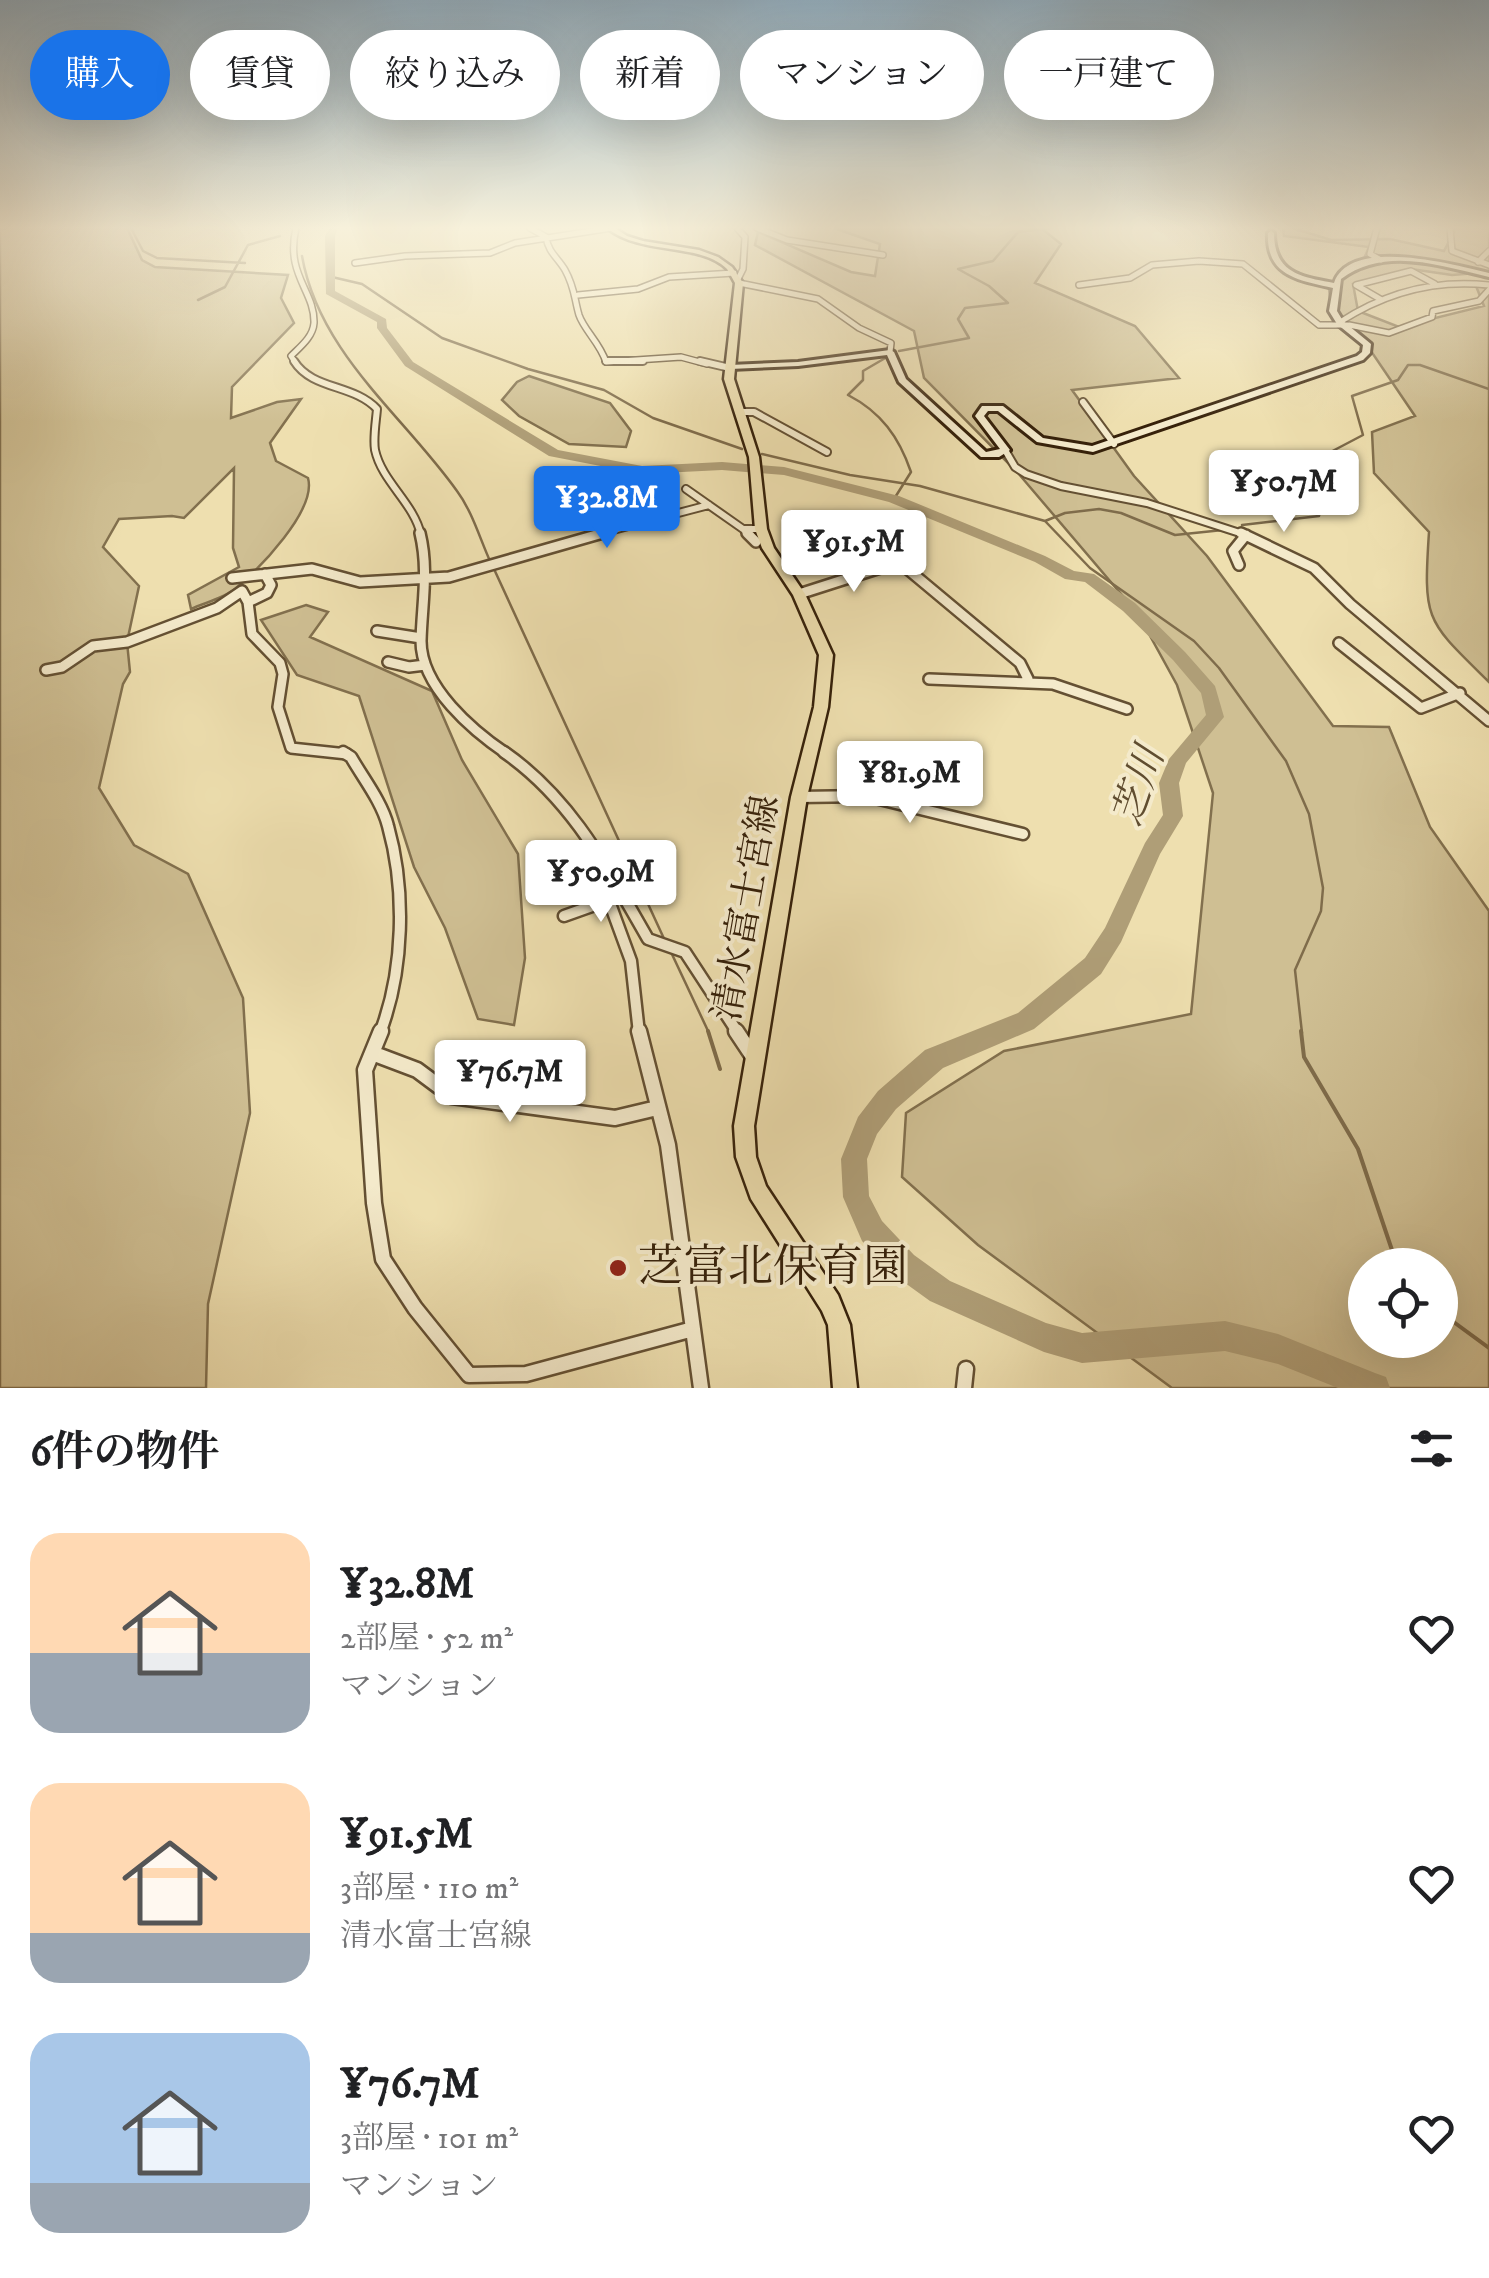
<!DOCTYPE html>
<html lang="ja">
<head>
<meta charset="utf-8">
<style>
	:root { --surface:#fff; --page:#f2f2f2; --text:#202124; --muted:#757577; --accent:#1a73e8 }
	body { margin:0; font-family:"IM FELL DW Pica","Noto Serif JP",serif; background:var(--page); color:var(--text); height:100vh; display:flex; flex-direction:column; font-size:38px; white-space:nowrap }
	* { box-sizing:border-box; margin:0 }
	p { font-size:32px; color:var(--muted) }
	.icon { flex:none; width:55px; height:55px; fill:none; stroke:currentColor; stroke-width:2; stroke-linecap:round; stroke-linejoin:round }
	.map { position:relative; height:1388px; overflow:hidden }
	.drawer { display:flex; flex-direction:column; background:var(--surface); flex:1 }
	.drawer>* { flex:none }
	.banner { position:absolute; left:30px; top:30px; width:1430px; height:90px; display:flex; gap:20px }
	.controls { position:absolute; left:1348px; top:1248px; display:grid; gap:20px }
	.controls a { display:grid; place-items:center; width:110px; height:110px; border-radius:50%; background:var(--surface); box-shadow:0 10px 40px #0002; font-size:50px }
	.price { position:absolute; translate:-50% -85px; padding:0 22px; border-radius:10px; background:#fff; color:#222; font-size:32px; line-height:65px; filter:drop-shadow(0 2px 5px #0008) }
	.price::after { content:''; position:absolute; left:50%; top:60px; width:30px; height:22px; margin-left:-15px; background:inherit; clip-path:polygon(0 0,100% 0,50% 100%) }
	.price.on { background:var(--accent); color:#fff }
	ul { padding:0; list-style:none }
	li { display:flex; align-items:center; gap:30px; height:250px; padding:0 30px }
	li span { display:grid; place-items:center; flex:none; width:280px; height:200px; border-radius:30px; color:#555 }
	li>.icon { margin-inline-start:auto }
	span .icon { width:120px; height:120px; fill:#fffc; stroke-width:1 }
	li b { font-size:42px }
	h2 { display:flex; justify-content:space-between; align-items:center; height:120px; padding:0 30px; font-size:42px }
	.pill { padding:0 35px; border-radius:45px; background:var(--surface); box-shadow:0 10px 40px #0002; font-size:35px; line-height:90px }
	.pill.on { background:var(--accent); color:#fff }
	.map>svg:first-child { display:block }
	.green { fill:#cfbf93; stroke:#82704e; stroke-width:2.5; fill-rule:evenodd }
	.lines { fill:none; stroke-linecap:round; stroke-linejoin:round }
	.stream-far1 { stroke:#7f6c4b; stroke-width:2.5 }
	.stream { stroke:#7f6c4b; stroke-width:4 }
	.river { fill:#af9e77; fill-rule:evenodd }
	.street-far4-casing { stroke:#645033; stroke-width:8 }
	.street-far3-casing { stroke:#645033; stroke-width:10 }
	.street-far2-casing { stroke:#645033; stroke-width:14 }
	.street-far1-casing { stroke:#645033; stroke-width:15 }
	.street-casing { stroke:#645033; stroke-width:19 }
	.secondary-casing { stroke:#36210a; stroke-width:6 }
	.primary-casing { stroke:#36210a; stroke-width:5 }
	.street-far4 { stroke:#f4eacb; stroke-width:5 }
	.street-far3 { stroke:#f4eacb; stroke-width:6 }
	.street-far2 { stroke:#f4eacb; stroke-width:9 }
	.street-far1 { stroke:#f4eacb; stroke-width:10 }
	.street { stroke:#f4eacb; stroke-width:14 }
	.secondary { fill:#f4eacb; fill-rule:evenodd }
	.primary { fill:#eedfaf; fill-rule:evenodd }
	.poi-dot { fill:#8f2418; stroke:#f4eacb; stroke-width:4 }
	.labels { text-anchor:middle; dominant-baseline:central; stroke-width:8; stroke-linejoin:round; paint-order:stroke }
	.street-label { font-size:38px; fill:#36210a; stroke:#f4eacb }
	.water-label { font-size:40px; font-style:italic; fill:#604d30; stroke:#f4eacb }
	.near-poi-label { font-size:45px; fill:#36210a; stroke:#f4eacb; text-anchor:start }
</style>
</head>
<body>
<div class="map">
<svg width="1489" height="1388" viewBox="0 0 1489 1388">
	<rect width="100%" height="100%" fill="#eedfaf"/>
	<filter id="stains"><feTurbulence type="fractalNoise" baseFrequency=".002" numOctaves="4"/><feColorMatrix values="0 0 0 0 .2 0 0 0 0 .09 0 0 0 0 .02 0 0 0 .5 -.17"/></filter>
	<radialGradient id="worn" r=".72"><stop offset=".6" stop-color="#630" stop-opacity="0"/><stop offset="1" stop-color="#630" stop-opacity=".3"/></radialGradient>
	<!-- green -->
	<path class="green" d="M0 228H127L142 260 155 267 288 275 281 298 294 323 232 387 231 418 277 402 301 399 270 443 276 461 308 478C317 510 259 569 235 589 224 598 204 603 191 609L188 595 239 567 233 548 234 468 184 518 172 516 119 519 103 547 139 586 127 642 130 672 123 684 99 788 134 845 188 874 243 998 250 1113 208 1304 206 1388H0Z
		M834 228H1041L1061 244 1035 283 1135 326 1179 378 1072 390 1134 476 1207 556 1333 726 1389 727 1430 827 1489 911V1388H1172L978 1245 902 1177 906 1113 1004 1051 1191 1014 1213 793 1177 685 1138 614 1018 473 924 378 914 331 755 245 758 232 851 272 875 276 880 244ZM1365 1265H1440V1340H1365Z
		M1283 228H1302L1299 230 1331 240 1390 239 1444 251 1456 228H1489V272L1452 275 1411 269 1353 284 1358 311 1399 327 1484 306 1476 286 1489 288V682C1426 620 1423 622 1429 532L1374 473 1372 432 1415 416 1371 351 1331 311 1329 288 1360 268 1369 247 1284 236Z
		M529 376 610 403 631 431 626 447 569 444 519 416 502 400 517 382Z
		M306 605 328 612 310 637 432 691 462 760 518 854 525 958 514 1025 478 1019 445 928 414 867 359 696 297 675 261 620Z"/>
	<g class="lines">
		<!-- stream-far1 -->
		<path class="stream-far1" d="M131 228 143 251 157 258 245 263
			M302 256C319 353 403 415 457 491 472 511 480 539 490 561
			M332 277 362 284 442 338 528 369 604 390 653 418 742 449
			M198 300 225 287 248 245 280 236
			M899 351 969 338 958 319 965 308 1008 303 989 286 958 269 993 261 1018 232 1051 228
			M887 357 863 371V380L848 395C881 412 899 437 911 472L894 499
			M762 454 850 475 920 486 1045 521 1090 568 1194 641 1219 668 1286 761 1309 814 1323 888 1321 911 1295 970 1302 1033
			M1045 521 1065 513 1099 509 1121 513 1175 535 1223 530
			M1242 525 1319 516 1320 511 1343 498 1344 486 1323 456 1363 435 1352 396 1398 380 1408 365H1420L1489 389
			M494 569 666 943
			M670 950 709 1033"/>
		<!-- stream -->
		<path class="stream" d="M708 1031 720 1069
			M1301 1031 1304 1057 1358 1149 1397 1265
			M1440 1312 1489 1348"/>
		<!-- river -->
		<path class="river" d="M330 228H338L335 236V291L386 319 387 328 413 362 558 450 642 466 722 462 784 467 899 496 1045 556 1074 571 1094 574 1135 603 1185 652 1215 686 1224 717 1186 763 1179 783 1183 816 1160 854 1121 942 1101 974 1034 1029 943 1068 896 1109 877 1134 867 1159 869 1196 882 1221 914 1255 950 1281 1046 1323 1082 1333 1225 1321 1278 1334 1375 1373 1386 1377 1390 1388H1338L1278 1364 1225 1351 1082 1363 1044 1352 930 1301 894 1275 862 1241 843 1197 841 1159 858 1117 878 1091 925 1050 1018 1013 1085 958 1105 928 1145 843 1163 815 1159 783 1169 759 1206 715 1201 693 1173 660 1123 611 1085 582 1065 579 1035 562 889 502 784 475 722 470 642 474 549 456 405 366 377 328V322L326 294 325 236Z"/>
		<!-- street-far4 casing -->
		<g class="street-far4-casing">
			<path id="street-far4" d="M530 228 546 237C548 252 558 258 565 270 575 288 574 298 579 315 584 330 600 343 606 362L681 357 707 364
				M737 228 745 237 743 269 738 279
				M757 228 787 240 883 255
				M1377 228 1370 254 1381 260
				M1450 228 1452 251 1489 265
				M1478 262 1489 251
				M355 263 405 256 490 253 515 243 611 228
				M739 283 818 299 859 328 891 343 890 352
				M1079 285 1130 278 1152 265 1199 261 1243 264 1319 325H1349L1389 333 1432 317 1433 311 1479 301 1489 290
				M578 295 638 289 669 277 734 273
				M1380 299 1356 285 1411 271 1435 284
				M1340 322C1386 292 1434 279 1489 285
				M296 364 291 356C300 347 313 337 314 323 315 291 285 275 296 228"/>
		</g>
		<!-- street-far3 casing -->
		<g class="street-far3-casing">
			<path id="street-far3" d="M294 361C312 390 354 384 377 409 376 421 373 438 375 450 382 482 414 503 421 535
				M606 361H643
				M700 361 730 368
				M1083 402 1114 444
				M741 412H754L827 452
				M1005 450 1015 467 1026 474 1061 486 1147 503 1246 535
				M686 489 743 529H761
				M743 529 749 535
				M594 535 709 505"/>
		</g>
		<!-- street-far2 casing -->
		<g class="street-far2-casing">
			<path id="street-far2" d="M420 533C429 570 422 603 421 641 421 687 473 731 507 754
				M747 533 756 542
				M1241 533 1314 568 1350 604 1489 721
				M1239 565 1233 551 1246 535
				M232 578 312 569 360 582 449 577 603 533
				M799 594 899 562 1020 663 1028 679
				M248 602 267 593 271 585 265 574
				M377 631 421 638
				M1339 643 1421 708 1460 693
				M388 662 409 667 425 665
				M46 670 62 667 93 646 127 642 217 608 242 591 248 602 252 634 280 663 283 674 278 707 291 748 347 754
				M929 679 1053 684 1127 709"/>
		</g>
		<!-- street-far1 casing -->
		<g class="street-far1-casing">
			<path id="street-far1" d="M343 752 351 757C363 778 382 802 388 826 406 890 404 971 380 1033
				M504 752C572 799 607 868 648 939L685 952 738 1033
				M799 797 867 796 1023 834
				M609 901 631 961 639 1033
				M564 916 623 895"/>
		</g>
		<!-- street casing -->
		<g class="street-casing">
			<path id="street" d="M381 1031 365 1070 374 1203 383 1259 415 1308 469 1375 526 1374 693 1329
				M639 1031 668 1145 701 1388
				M736 1031 752 1055
				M372 1053 417 1070 452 1096 615 1118 657 1108
				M964 1388 966 1369"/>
		</g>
		<!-- secondary casing -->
		<g class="secondary-casing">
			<path id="secondary" d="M1271 231 1274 233C1274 273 1301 277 1334 283 1350 236 1455 265 1489 273V277C1440 266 1386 246 1341 279L1337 311 1343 321 1371 344 1370 353 1363 360 1093 452 1037 442 998 411H988L984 416 1010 450 999 457H981L899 382 887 355 798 366 730 369 726 367 730 365 798 362 890 350 894 352 906 379 986 452 1000 449 975 416 982 406H1003L1043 438 1092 446 1357 356 1362 352 1363 345 1337 324 1329 311 1333 288C1298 280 1266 276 1268 233Z"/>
		</g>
		<!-- primary casing -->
		<g class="primary-casing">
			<path id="primary" d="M607 228H615L627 236 643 241 699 250 718 257 732 267 743 283 734 379 759 457 767 529 774 548 805 594 833 655 828 707 807 797 754 1126 756 1157 766 1186 838 1295 850 1325 857 1388H833L828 1325 822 1311 751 1199 736 1157 734 1126 791 797 814 707 819 655 793 595 762 548 755 529 749 457 724 379 735 283C732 278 730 273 727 269 700 242 642 256 607 228Z"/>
		</g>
		<!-- street-far4 -->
		<use href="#street-far4" class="street-far4"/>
		<!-- street-far3 -->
		<use href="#street-far3" class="street-far3"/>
		<!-- street-far2 -->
		<use href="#street-far2" class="street-far2"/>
		<!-- street-far1 -->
		<use href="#street-far1" class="street-far1"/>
		<!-- street -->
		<use href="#street" class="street"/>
		<!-- secondary -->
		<use href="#secondary" class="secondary"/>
		<!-- primary -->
		<use href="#primary" class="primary"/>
	</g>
	<!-- sky -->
	<linearGradient id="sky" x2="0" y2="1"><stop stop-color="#91abbb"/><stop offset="0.54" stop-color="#f7f1db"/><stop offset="1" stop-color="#f7f1db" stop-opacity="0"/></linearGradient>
	<rect width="1489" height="422" fill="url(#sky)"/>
	<!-- markers -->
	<circle class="poi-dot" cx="618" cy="1268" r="10"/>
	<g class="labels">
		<!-- street labels -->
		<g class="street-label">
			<text transform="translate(747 908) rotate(-80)">清水富士宮線</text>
		</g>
		<!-- water labels -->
		<g class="water-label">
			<text transform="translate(1140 787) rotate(-71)">芝川</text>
		</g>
		<!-- near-poi labels -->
		<g class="near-poi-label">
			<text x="638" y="1268">芝富北保育園</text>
		</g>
	</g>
	<rect width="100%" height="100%" filter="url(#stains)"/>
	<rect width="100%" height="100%" fill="url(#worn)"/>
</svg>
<div class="controls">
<a><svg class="icon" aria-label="locate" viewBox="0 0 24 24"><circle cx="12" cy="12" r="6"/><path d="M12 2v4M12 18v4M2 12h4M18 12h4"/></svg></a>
</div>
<b class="price" style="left:1284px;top:535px">¥50.7M</b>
<b class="price on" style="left:607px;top:551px">¥32.8M</b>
<b class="price" style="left:854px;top:595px">¥91.5M</b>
<b class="price" style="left:910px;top:826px">¥81.9M</b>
<b class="price" style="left:601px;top:925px">¥50.9M</b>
<b class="price" style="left:510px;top:1125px">¥76.7M</b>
<div class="banner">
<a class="pill on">購入</a>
<a class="pill">賃貸</a>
<a class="pill">絞り込み</a>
<a class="pill">新着</a>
<a class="pill">マンション</a>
<a class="pill">一戸建て</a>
</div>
</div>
<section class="drawer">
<h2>6件の物件<svg class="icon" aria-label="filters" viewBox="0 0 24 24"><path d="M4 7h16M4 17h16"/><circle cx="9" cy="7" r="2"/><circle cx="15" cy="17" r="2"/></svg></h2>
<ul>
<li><span style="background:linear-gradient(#ffd9b3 60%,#9aa5b1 0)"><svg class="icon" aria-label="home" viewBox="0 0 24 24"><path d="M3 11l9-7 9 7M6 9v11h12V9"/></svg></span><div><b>¥32.8M</b><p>2部屋 · 52 m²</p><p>マンション</p></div><svg class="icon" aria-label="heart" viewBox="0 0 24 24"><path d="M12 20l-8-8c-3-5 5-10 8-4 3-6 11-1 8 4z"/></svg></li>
<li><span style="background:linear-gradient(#ffd9b3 75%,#9aa5b1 0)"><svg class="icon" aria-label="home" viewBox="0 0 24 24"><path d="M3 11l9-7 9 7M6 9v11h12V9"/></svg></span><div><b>¥91.5M</b><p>3部屋 · 110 m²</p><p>清水富士宮線</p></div><svg class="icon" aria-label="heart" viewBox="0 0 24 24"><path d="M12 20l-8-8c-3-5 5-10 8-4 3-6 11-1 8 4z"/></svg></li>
<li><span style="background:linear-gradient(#a9c7e8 75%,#9aa5b1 0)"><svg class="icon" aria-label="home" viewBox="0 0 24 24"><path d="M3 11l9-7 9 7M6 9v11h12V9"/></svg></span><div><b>¥76.7M</b><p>3部屋 · 101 m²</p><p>マンション</p></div><svg class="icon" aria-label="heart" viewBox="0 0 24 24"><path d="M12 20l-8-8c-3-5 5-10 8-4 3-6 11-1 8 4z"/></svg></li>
</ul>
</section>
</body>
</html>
